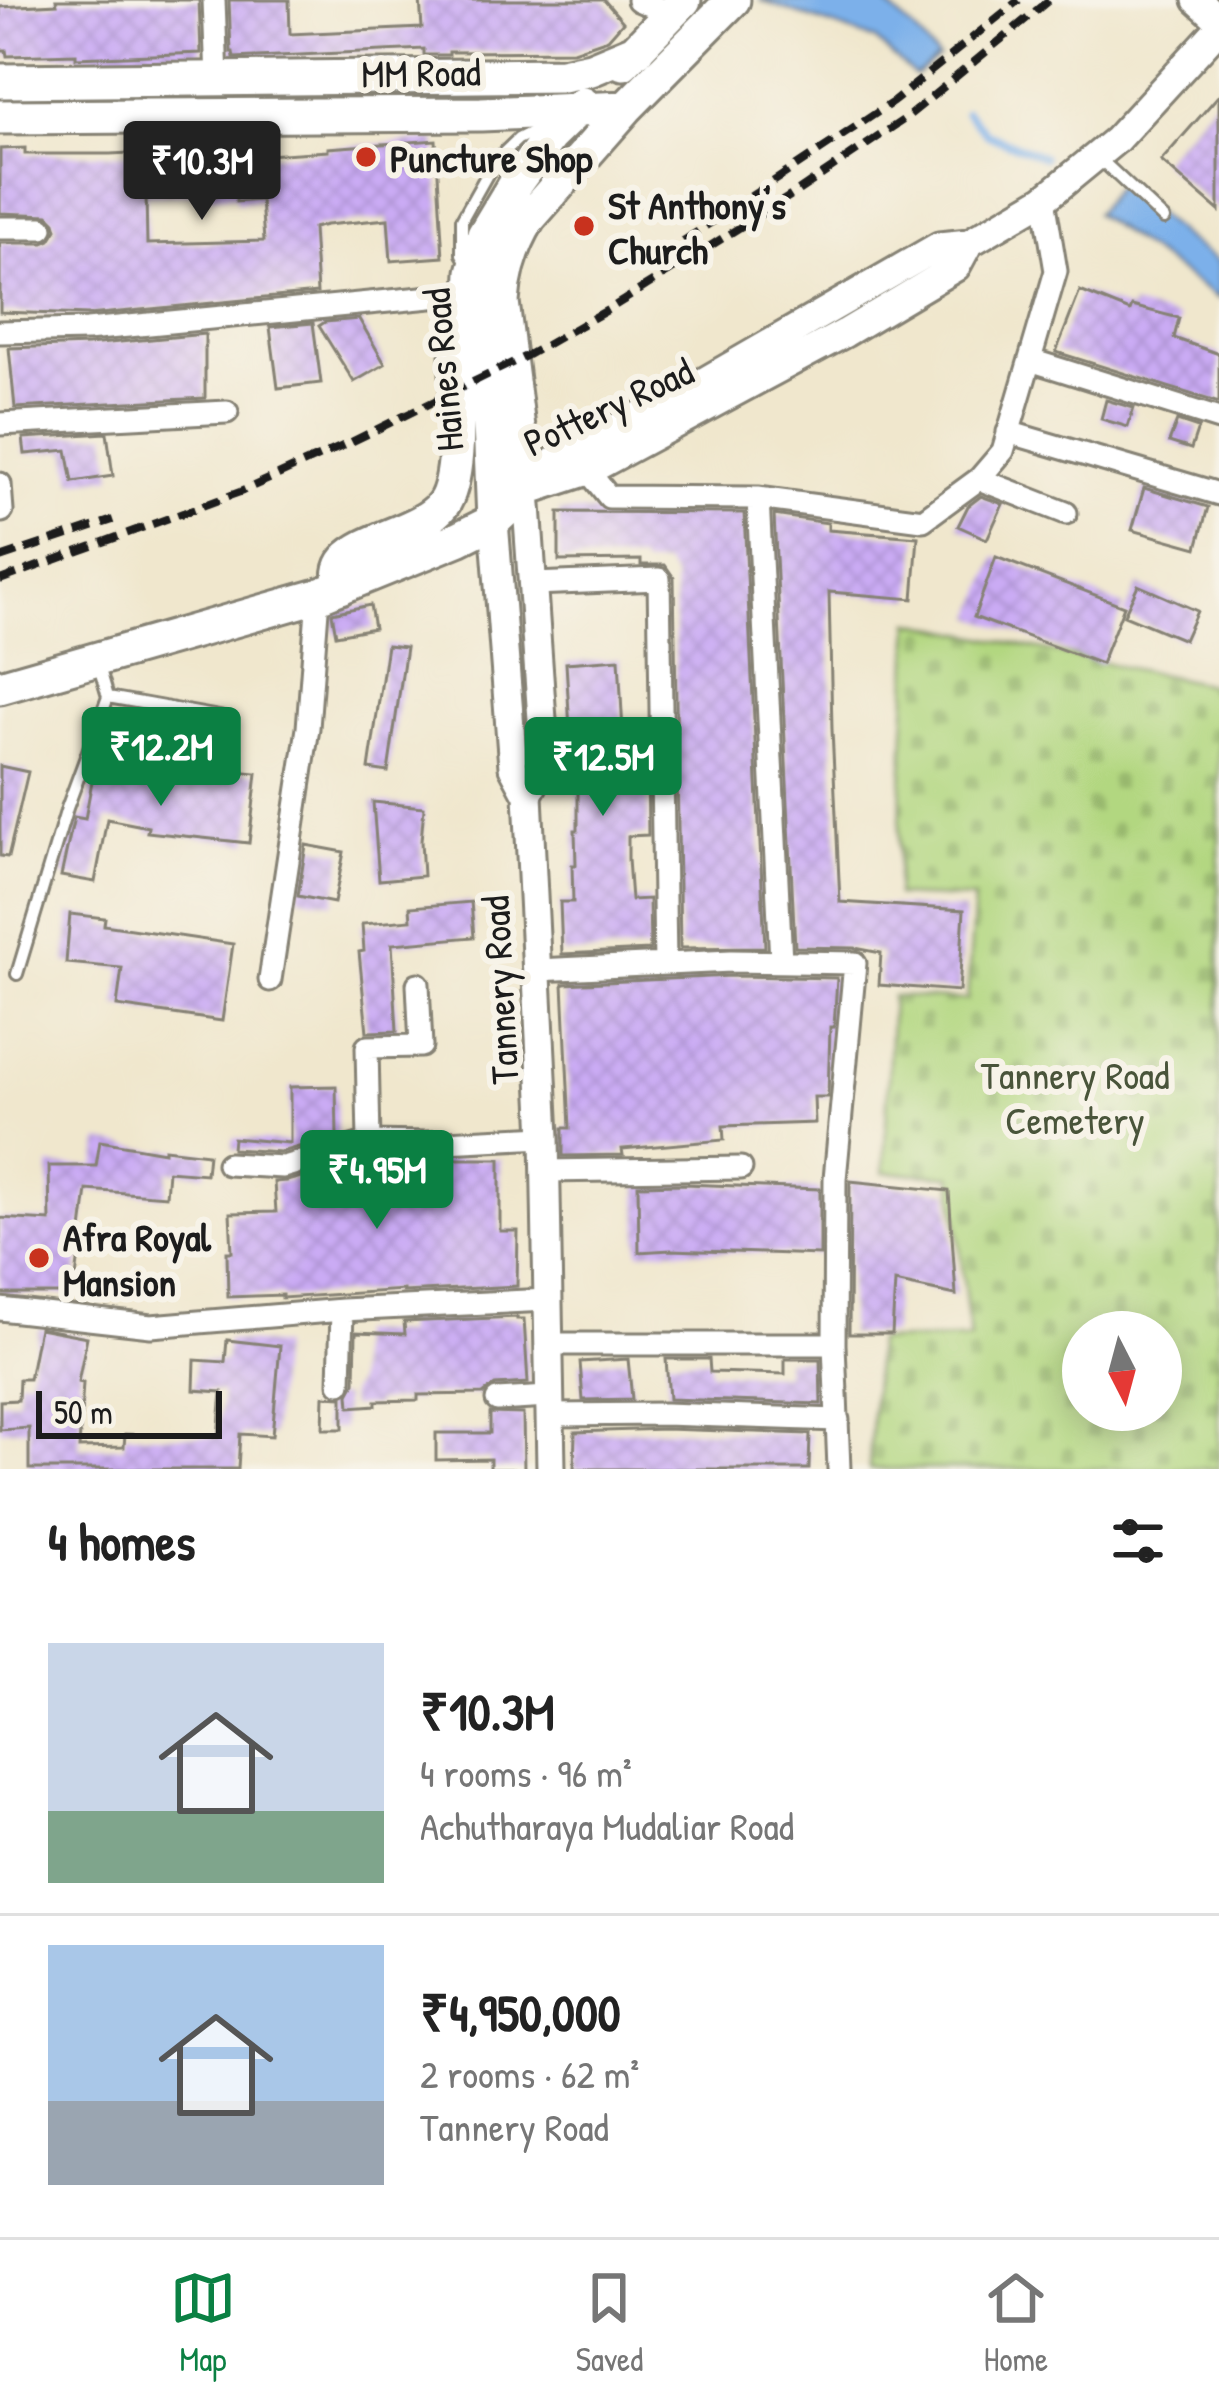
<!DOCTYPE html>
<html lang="en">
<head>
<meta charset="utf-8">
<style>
	:root { --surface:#fff; --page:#f6f6f6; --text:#222; --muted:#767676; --line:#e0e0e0; --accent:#0b8043 }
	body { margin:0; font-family:"Patrick Hand",sans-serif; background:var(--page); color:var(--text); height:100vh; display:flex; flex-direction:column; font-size:45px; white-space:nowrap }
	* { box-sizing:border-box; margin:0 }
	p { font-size:39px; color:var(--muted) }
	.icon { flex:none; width:66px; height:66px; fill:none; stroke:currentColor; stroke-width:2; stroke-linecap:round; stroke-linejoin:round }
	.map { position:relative; height:1469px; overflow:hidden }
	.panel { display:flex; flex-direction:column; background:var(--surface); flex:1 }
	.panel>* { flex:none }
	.needle { width:78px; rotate:174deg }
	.controls { position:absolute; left:1062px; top:1311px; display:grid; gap:24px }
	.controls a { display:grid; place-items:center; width:120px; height:120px; border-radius:50%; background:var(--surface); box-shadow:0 6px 30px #0003; font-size:60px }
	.scale { position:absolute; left:36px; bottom:30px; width:186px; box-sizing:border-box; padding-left:12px; border:6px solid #1c1c1c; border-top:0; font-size:33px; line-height:42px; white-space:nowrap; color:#1c1c1c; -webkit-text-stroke:9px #f7f3e8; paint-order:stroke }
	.price { position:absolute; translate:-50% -102px; padding:0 27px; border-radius:12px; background:var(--accent); color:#fff; font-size:39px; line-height:78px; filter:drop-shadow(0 3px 6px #0008) }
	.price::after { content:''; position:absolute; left:50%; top:72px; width:36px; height:27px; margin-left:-18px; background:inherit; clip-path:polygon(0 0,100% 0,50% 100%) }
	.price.active { background:#222; color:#fff }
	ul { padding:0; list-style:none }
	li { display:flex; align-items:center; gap:36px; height:300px; padding:0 48px }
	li+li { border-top:3px solid var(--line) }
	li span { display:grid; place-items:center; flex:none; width:336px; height:240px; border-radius:0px; color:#555 }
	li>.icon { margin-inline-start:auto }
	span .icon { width:144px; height:144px; fill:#fffc; stroke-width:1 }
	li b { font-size:51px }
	h2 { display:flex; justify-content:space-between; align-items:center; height:144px; padding:0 48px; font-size:51px }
	.menu { display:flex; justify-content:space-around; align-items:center; height:168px; border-top:3px solid var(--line); background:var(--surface); font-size:33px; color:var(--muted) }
	.menu a { display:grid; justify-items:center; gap:6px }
	.menu .active { color:var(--accent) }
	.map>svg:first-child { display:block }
	.cemetery { fill:url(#cemetery-stones); stroke:#677a4e; stroke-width:3; fill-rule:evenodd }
	.water { fill:#7cb0ea; stroke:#4c6683; stroke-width:3 }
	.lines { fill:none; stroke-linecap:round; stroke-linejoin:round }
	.stream { stroke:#7cb0ea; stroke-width:8 }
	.building { fill:url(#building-cross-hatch); fill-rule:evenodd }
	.lane-casing { stroke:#868274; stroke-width:16 }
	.street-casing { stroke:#868274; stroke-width:27 }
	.secondary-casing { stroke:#868274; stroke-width:33 }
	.primary-casing { stroke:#868274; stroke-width:39 }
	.lane { stroke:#fff; stroke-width:10 }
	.street { stroke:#fff; stroke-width:21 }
	.secondary { stroke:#fff; stroke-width:27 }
	.primary { stroke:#fff; stroke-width:33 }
	.rail { stroke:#1c1c1c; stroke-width:8; stroke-dasharray:18 9; stroke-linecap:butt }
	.poi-dot { fill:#c8321e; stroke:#f7f3e8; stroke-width:4.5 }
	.labels { text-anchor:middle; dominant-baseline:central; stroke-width:12; stroke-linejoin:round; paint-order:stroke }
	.street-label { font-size:39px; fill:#1c1c1c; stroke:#f7f3e8 }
	.poi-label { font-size:39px; font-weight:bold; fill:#1c1c1c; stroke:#f7f3e8; text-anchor:start }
	.park-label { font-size:39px; fill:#49543a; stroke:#f7f3e8 }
</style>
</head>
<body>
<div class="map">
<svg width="1219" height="1469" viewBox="0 0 1219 1469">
	<defs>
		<pattern id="cemetery-stones" width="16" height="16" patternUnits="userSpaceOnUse" patternTransform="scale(3)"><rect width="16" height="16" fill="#b2d780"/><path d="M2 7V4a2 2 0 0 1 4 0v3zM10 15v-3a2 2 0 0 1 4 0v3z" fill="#98b86e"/></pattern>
		<pattern id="building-cross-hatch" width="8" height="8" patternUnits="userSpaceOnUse" patternTransform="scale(3)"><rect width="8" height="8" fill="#caabf4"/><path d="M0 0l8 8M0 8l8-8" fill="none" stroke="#ad93d1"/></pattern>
	</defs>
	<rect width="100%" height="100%" fill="#f7f3e8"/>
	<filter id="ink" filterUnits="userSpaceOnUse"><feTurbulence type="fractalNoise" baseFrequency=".00833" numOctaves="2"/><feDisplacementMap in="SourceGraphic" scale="24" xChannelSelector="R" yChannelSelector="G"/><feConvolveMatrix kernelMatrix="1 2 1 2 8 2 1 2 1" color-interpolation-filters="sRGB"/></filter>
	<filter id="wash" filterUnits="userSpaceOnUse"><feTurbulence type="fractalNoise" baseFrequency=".004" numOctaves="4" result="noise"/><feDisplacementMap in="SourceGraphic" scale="48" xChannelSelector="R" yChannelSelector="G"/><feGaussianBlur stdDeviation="2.7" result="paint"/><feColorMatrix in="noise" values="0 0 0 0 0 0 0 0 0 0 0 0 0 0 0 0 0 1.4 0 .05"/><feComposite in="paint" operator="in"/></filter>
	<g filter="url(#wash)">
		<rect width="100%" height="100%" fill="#f0e7cd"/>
		<!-- cemetery -->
		<path class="cemetery" d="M911 622 1219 687V1469H869L876 1341 970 1339 952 1176 884 1172 892 996 967 1000 974 899 896 896ZM1083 1332H1161V1410H1083Z"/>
		<!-- water -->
		<path class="water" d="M759 0H881L913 29 938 58 915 76 875 40Z
			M1119 182 1184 238 1219 262V299L1095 214Z"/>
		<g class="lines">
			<!-- stream -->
			<path class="stream" d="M966 112 987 134 1043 157"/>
		</g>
		<g id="blocks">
			<!-- building -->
			<path class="building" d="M56 0H199L201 53 76 58V54L7 56 6 50H0V7L57 4Z
				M229 0H289L290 34 422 28 420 0H604L623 22 608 39 573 51 449 52V55H424V49L234 58 233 52H231Z
				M1219 95V211L1161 161Z
				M436 140 443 257 391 261 388 219 326 225 313 228 317 293 89 315 0 312V243H43L50 240 57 229 55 222 48 215 0 213V149L25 148V154H110L191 150V158L267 152V155L328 151V148ZM201 193V197L236 195V202L261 200 264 241 147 244 146 195Z
				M1080 291 1130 311 1132 306 1179 318 1174 338 1219 354V403L1056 352Z
				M359 319 385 364 354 382 319 326 325 322Z
				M313 323 321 383 278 388 270 327Z
				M205 334V398L15 408 9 348 88 345Z
				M1106 400 1134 408 1128 427 1101 419Z
				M1177 421 1198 428 1191 449 1169 442Z
				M107 433 113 476 73 482 67 450 25 454 23 438Z
				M1144 488 1208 507 1197 548 1132 530Z
				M981 496 1003 504 987 539 958 526 968 506Z
				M559 512 744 513 765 947 680 948 674 578 665 565H641V560L559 561Z
				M774 515 828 523V530L918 537 913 599 829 592 832 729 840 902 964 910 959 991 879 985 881 953 855 948 795 947Z
				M996 557 1124 606 1101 664 974 617Z
				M1138 585 1197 611 1184 640 1124 615Z
				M370 605 374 628 336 635 332 613Z
				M387 645 406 647 388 772 369 769Z
				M619 659 625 768H647L648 835 628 836V859L631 900 649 899 650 950 562 954 560 902H573L572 865H576L575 830H578V762H572L566 663Z
				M149 763 257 773 249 843 147 832 148 827 107 819 95 882 61 876 74 817 85 819 95 765 148 775Z
				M0 766 28 772 8 857 0 856Z
				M373 802 424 807 421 841 423 876 379 880Z
				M306 845 344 852 334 903 298 896Z
				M471 902 474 937 392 944 397 1031 367 1032 359 952 364 951 362 924 411 920 410 907Z
				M70 914 105 918 104 925 233 944 222 1021 117 1006 122 968 66 963Z
				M731 976 837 978 834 1027H830L828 1097H814L815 1123 723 1126 724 1140 622 1149 623 1155 563 1156V1128H570L563 984Z
				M336 1086 337 1136 281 1152 232 1149 233 1138 290 1143V1087Z
				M100 1141 164 1152V1149L208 1154 206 1174 168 1171 166 1196 87 1190 74 1294H0V1218L50 1221 49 1166H96Z
				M366 1159H500V1231H518L517 1286 403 1292V1290L282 1298V1295L228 1297 227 1252H232L230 1213 276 1212 274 1182 287 1181Z
				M850 1181 949 1191 956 1295 895 1282 892 1334H849Z
				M684 1184 820 1189V1255L671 1250 639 1252 638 1185Z
				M517 1317V1319H524L528 1383 495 1385 483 1394 418 1395V1400L376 1401V1405L350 1407 349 1394 355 1383 356 1332 405 1334 404 1322Z
				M39 1328 87 1337 78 1382 83 1383 79 1448 124 1447 125 1434 218 1437 222 1392 194 1390 195 1360 225 1362 227 1340 280 1346 272 1436 240 1434 238 1469H29V1428L0 1430V1401L18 1400 19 1379H29Z
				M628 1359 632 1399 583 1400 580 1362Z
				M666 1359H709L710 1372 785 1374V1359H820L821 1404 669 1399Z
				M324 1396 343 1397V1429H323Z
				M490 1413 523 1414 524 1469H490V1459L436 1460V1433H490Z
				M665 1429 810 1434 809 1469H574L575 1432Z"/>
		</g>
	</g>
	<g filter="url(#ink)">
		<use href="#blocks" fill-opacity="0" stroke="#868274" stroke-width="3"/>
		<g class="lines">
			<!-- lane casing -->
			<g class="lane-casing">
				<path id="lane" d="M1099 158 1164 219
					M469 265 462 254V219L494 162 518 139 542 127
					M108 697 231 719
					M17 974 67 808 108 697 98 663"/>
			</g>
			<!-- street casing -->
			<g class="street-casing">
				<path id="street" d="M214 0 217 80
					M638 0 671 14
					M0 228H42
					M0 332 87 330 473 293
					M1030 360 1219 419
					M0 424 227 412
					M1008 432 1219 494
					M588 471 609 497 758 498 923 520 979 479 1003 451 1056 271 1044 199
					M979 479 1066 513
					M0 484 2 511
					M758 498 781 961
					M534 584 659 579 665 964
					M537 970 731 961 855 963 835 1179 834 1344 839 1469
					M270 980 308 728 318 596
					M418 984 421 1046 367 1047 369 1142 426 1143 545 1137
					M228 1164 283 1167 369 1142
					M546 1171 741 1168
					M0 1309 151 1326 342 1310 548 1300
					M549 1344H834
					M340 1383 342 1310
					M497 1400 549 1397
					M550 1415 665 1414 838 1420"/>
			</g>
			<!-- secondary casing -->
			<g class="secondary-casing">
				<path id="secondary" d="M1197 0 1219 20
					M533 489 588 471 845 333 956 267 969 243
					M526 491 556 460 698 385 939 246 969 243 1044 199 1116 140 1219 28
					M526 491 545 762 528 795
					M494 521 513 767 528 795 545 1137 551 1469"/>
			</g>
			<!-- primary casing -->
			<g class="primary-casing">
				<path id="primary" d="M623 63 684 0
					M0 81 562 75 591 69 637 50
					M0 117 481 114 626 108
					M494 521 489 397 473 293 474 272 484 235 514 185 549 137 583 104
					M341 587C340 577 339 568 346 560 366 538 423 531 443 504 465 474 454 368 458 327L461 312 470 298
					M0 687 318 596 458 539 494 521 526 491 502 302C504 271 512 245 529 218L626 108 733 0"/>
			</g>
			<!-- lane -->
			<use href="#lane" class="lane"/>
			<!-- street -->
			<use href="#street" class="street"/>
			<!-- secondary -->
			<use href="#secondary" class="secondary"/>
			<!-- primary -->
			<use href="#primary" class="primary"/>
			<!-- rail -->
			<path class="rail" d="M638 271 893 102 1019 0
				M0 558 113 520
				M0 580 240 492 347 444 528 355 611 308 798 191 906 118 1049 0"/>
		</g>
	</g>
	<!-- markers -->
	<g class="poi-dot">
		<circle cx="366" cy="157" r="12"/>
		<circle cx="584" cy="226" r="12"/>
		<circle cx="39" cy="1258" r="12"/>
	</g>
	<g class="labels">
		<!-- street labels -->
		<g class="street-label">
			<text transform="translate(421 72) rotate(-1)">MM Road</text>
			<text transform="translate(442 370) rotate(-95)">Haines Road</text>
			<text transform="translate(608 406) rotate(-25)">Pottery Road</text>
			<text transform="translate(499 990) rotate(-93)">Tannery Road</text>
		</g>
		<!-- poi labels -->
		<g class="poi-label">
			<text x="390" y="157">Puncture Shop</text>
			<text x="608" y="204">St Anthony's<tspan x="608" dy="45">Church</tspan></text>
			<text x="63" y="1236">Afra Royal<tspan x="63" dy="45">Mansion</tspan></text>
		</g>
		<!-- park labels -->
		<g class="park-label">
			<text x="1075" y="1074">Tannery Road<tspan x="1075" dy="45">Cemetery</tspan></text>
		</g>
	</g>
</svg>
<div class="controls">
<a><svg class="needle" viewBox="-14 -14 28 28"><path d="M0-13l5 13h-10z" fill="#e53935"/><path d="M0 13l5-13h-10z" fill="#767676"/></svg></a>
</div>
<div class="scale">50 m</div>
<b class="price active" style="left:202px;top:223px">₹10.3M</b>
<b class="price" style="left:161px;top:809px">₹12.2M</b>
<b class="price" style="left:603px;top:819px">₹12.5M</b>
<b class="price" style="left:377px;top:1232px">₹4.95M</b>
</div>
<section class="panel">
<h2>4 homes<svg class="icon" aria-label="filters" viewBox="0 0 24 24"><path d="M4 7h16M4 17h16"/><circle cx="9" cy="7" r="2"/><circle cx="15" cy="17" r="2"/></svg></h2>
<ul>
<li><span style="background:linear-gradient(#c9d6e8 70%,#7fa58c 0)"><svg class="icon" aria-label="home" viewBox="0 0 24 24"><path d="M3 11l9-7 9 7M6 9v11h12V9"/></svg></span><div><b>₹10.3M</b><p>4 rooms · 96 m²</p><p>Achutharaya Mudaliar Road</p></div></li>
<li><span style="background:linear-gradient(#a9c7e8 65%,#9aa5b1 0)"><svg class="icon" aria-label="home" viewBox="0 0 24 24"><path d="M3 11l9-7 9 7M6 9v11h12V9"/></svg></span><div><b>₹4,950,000</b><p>2 rooms · 62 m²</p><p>Tannery Road</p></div></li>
</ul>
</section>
<nav class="menu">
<a class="active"><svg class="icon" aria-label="map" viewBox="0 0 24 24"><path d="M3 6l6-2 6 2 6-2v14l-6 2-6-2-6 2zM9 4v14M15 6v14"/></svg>Map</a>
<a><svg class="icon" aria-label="saved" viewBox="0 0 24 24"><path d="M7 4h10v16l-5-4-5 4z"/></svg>Saved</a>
<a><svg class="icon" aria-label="home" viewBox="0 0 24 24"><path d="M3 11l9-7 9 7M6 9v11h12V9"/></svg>Home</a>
</nav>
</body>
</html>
